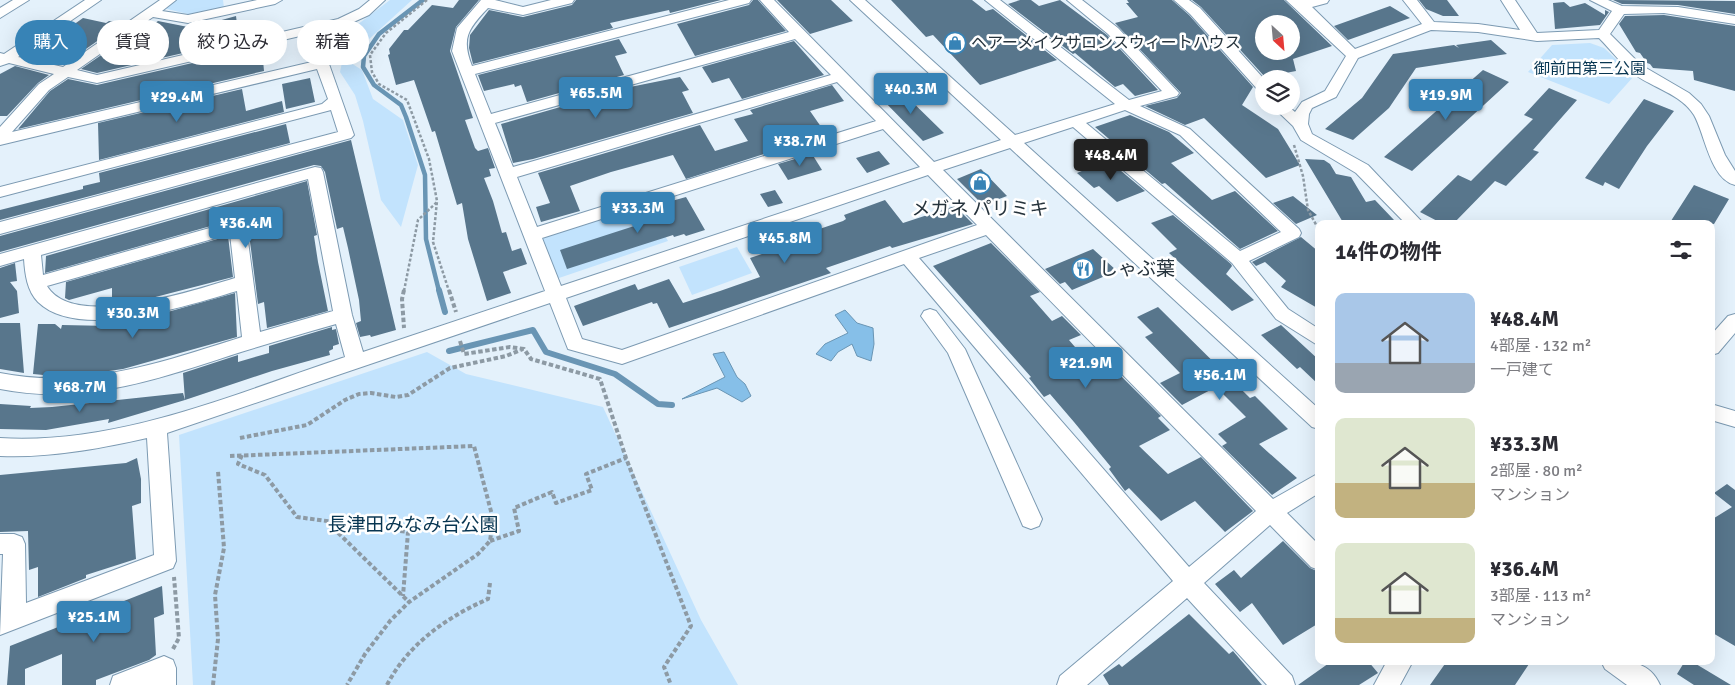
<!DOCTYPE html>
<html lang="ja">
<head>
<meta charset="utf-8">
<style>
	:root { --surface:#fff; --page:#f2f2f3; --text:#2b2b33; --muted:#7c7c81; --accent:#3783b6 }
	body { margin:0; font-family:Signika,"Noto Sans JP",sans-serif; background:var(--page); color:var(--text); height:100vh; display:flex; flex-direction:column; font-size:19px; white-space:nowrap }
	* { box-sizing:border-box; margin:0 }
	p { font-size:16px; color:var(--muted) }
	.icon { flex:none; width:28px; height:28px; fill:none; stroke:currentColor; stroke-width:2; stroke-linecap:round; stroke-linejoin:round }
	.map { position:relative; flex:1; overflow:hidden }
	.details { position:absolute; left:1315px; top:220px; width:400px; height:445px; display:flex; flex-direction:column; background:var(--surface); border-radius:10px; box-shadow:0 5px 20px #0002 }
	.details>* { flex:none }
	.hud { position:absolute; left:15px; top:20px; width:475px; height:45px; display:flex; gap:10px }
	.needle { width:32px; rotate:154deg }
	.fabs { position:absolute; left:1255px; top:15px; display:grid; gap:10px }
	.fabs a { display:grid; place-items:center; width:45px; height:45px; border-radius:50%; background:var(--surface); box-shadow:0 5px 20px #0002; font-size:25px }
	.price { position:absolute; translate:-50% -42px; padding:0 11px; border-radius:5px; background:var(--accent); color:#fff; font-size:16px; line-height:32px; filter:drop-shadow(0 1px 2px #0008) }
	.price::after { content:''; position:absolute; left:50%; top:30px; width:15px; height:11px; margin-left:-8px; background:inherit; clip-path:polygon(0 0,100% 0,50% 100%) }
	.price.active { background:#222; color:#fff }
	ul { padding:0; list-style:none }
	li { display:flex; align-items:center; gap:15px; height:125px; padding:0 20px }
	li span { display:grid; place-items:center; flex:none; width:140px; height:100px; border-radius:10px; color:#555 }
	li>.icon { margin-inline-start:auto }
	span .icon { width:60px; height:60px; fill:#fffc; stroke-width:1 }
	li b { font-size:21px }
	h2 { display:flex; justify-content:space-between; align-items:center; height:60px; padding:0 20px; font-size:21px }
	.chip { padding:0 18px; border-radius:22px; background:var(--surface); box-shadow:0 5px 20px #0002; font-size:18px; line-height:45px }
	.chip.active { background:var(--accent); color:#fff }
	.map>svg:first-child { display:block }
	.green { fill:#c2e3fd }
	.water { fill:#86bfe8; stroke:#6995b4 }
	.lines { fill:none; stroke-linecap:round; stroke-linejoin:round }
	.stream-far1 { stroke:#6995b4; stroke-width:4.5 }
	.stream { stroke:#6995b4; stroke-width:6 }
	.building { fill:#58768c; fill-rule:evenodd }
	.minor-casing { stroke:#7c9ab2; stroke-width:2 }
	.path-far1 { stroke:#8d9aa4; stroke-width:2.5; stroke-dasharray:3 2; stroke-linecap:butt }
	.path { stroke:#8d9aa4; stroke-width:4; stroke-dasharray:4.5 2.5; stroke-linecap:butt }
	.minor { fill:#fff; fill-rule:evenodd }
	.labels { text-anchor:middle; dominant-baseline:central; stroke-width:5; stroke-linejoin:round; paint-order:stroke }
	.far-poi-label { font-size:16px; fill:#26333c; stroke:#fff; text-anchor:start }
	.far-park-label { font-size:16px; fill:#073551; stroke:#fff }
	.poi-label { font-size:19px; fill:#26333c; stroke:#fff }
	.park-label { font-size:19px; fill:#073551; stroke:#fff }
</style>
</head>
<body>
<div class="map">
<svg width="1735" height="685" viewBox="0 0 1735 685">
	<rect width="100%" height="100%" fill="#e4f1fb"/>
	<!-- green -->
	<path class="green" d="M176 0H223L224 8 192 15 167 9 166 6Z
		M390 0H412L357 50 349 31Z
		M1590 43 1604 48 1634 76 1609 104 1528 72 1552 45Z
		M343 58 362 70 373 99 403 120 418 165 401 227 381 200 363 121 355 95 340 72Z
		M648 204 668 241 556 279 539 238Z
		M737 247 752 273 692 295 679 267Z
		M427 352 466 374 603 407 701 620 738 685H193L179 435Z"/>
	<!-- water -->
	<path class="water" d="M845 310 857 323 873 328 874 344 871 361 857 356 852 344 838 352 831 361 816 354 825 344 848 333 835 315Z
		M724 352 737 377 745 384 751 396 742 402 717 388 682 399 725 377 713 354Z"/>
	<g class="lines">
		<!-- stream-far1 -->
		<path class="stream-far1" d="M423 0 379 34 364 56 363 67 374 85 401 105 406 117 425 175 426 239 439 291"/>
		<!-- stream -->
		<path class="stream" d="M439 290 445 312
			M449 351 533 330 546 352 615 374 658 404 672 405"/>
	</g>
	<!-- building -->
	<path class="building" d="M459 0H479L456 27 450 51 473 118 465 120 475 148 478 151 488 148 495 168 489 169 491 176 484 178 493 201 502 233 506 232 512 251 521 248 527 264 503 272 511 293 487 301 468 239 462 203 457 205 435 131 432 132 414 80 396 85 388 55 390 54 389 49 404 30H408L432 5 453 8Z
		M576 0H721L670 13 669 10 610 23 613 28 473 64 469 48 470 35 489 10 523 17 572 5Z
		M753 0H758L786 31 695 56 677 24 749 5Z
		M777 0H831L853 21 810 34Z
		M891 0H972L986 11 993 9 1057 60 980 85 933 35 926 37Z
		M1020 0H1031L1039 6 1060 0 1107 35 1158 90 1135 96 1123 84 1115 87 1075 53 1073 54 1008 4Z
		M1127 0H1172L1189 15 1253 87 1242 105 1278 129 1300 165 1266 178 1204 118 1185 125 1145 106 1177 98 1181 93 1115 23 1138 17 1126 3H1129Z
		M1192 0H1284L1332 46 1293 59 1296 71 1265 77 1201 7ZM1264 24H1291V51H1264Z
		M1419 0H1447L1459 16H1443L1426 9Z
		M1613 0 1735 1V14L1678 5 1622 4Z
		M1564 2 1570 7 1585 3 1605 15V10L1609 12 1600 25 1555 29 1553 3Z
		M1390 6 1410 18 1348 40 1334 26Z
		M1664 15 1735 26V91L1694 80 1693 71 1653 68 1650 64 1647 63 1640 53 1636 52 1619 24 1625 16Z
		M236 16 239 40 97 73 81 69 142 27 149 28 158 21 193 28Z
		M83 18 106 23 109 21 123 23 63 65 28 57Z
		M619 39 627 53 615 56 624 75 527 102 521 85 515 87 514 84 484 91 478 75Z
		M1491 40 1507 54 1416 68 1389 108 1353 140 1325 129 1362 98 1393 54 1454 45 1459 48 1456 45Z
		M794 41 824 75 742 99 729 78 712 83 702 67Z
		M262 49 264 71 18 129 50 91 68 79 97 85 240 52 241 54Z
		M15 66 49 75 38 83 7 116H0V74Z
		M1483 70 1509 82 1412 171 1384 157Z
		M680 77 689 90 682 92 693 113 533 159 513 163 501 124 630 87Z
		M310 78 315 102 286 109 282 84Z
		M832 85 844 101 810 111 826 134 686 179 673 155 611 172 570 186 580 211 541 222 536 207 550 203 538 173 700 125 715 151 748 141 734 119 753 114 750 110Z
		M898 88 944 133 923 141 878 95Z
		M1549 88 1577 100 1533 150 1539 152 1506 186 1495 181 1453 224H1443L1420 212 1458 175 1471 181 1533 119 1524 115Z
		M242 89 246 111 282 101 284 112 99 160 98 123Z
		M1644 99 1674 111 1647 146 1619 189 1605 182 1603 186 1585 178Z
		M1130 115 1169 132 1194 153 1171 163 1212 200 1235 191 1278 231 1240 249 1165 183 1162 184 1095 127Z
		M286 124 290 143 0 220V210L83 189V186L100 182 99 173Z
		M351 140 396 330 371 337 370 335 360 337 356 323 361 321 359 300 348 248 343 227 337 229 325 172 321 166 314 165 0 252V236Z
		M879 151 890 164 867 173 856 158Z
		M812 154 822 170 788 180 778 164Z
		M1305 159 1324 160 1330 164 1336 174 1351 177 1366 202 1375 200 1394 220 1379 224H1344Z
		M1108 160 1145 191 1117 202 1099 186 1094 188 1077 173Z
		M981 169 1007 196 983 205 957 179Z
		M307 181 317 235 314 236 318 262 328 311 267 328 264 302 258 304 248 226 245 220 239 218 45 273 46 256Z
		M1694 185 1729 199 1714 224H1669Z
		M775 190 783 203 768 207 760 194Z
		M1293 196 1317 215 1296 224 1273 203Z
		M686 197 705 230 686 236 684 234 674 237 673 235 567 269 560 250 659 218 655 209 669 206 668 202Z
		M885 200 903 223 955 206 973 224 892 248 890 246 826 268 831 273 669 328 657 303 653 304 652 302 583 326 574 306 635 284 638 290 669 279 683 303 720 291 760 277 750 258 774 250 772 247 794 239 793 238 843 221 846 219 844 215Z
		M1173 215 1231 264 1232 266 1226 274 1254 300 1232 311 1169 253 1177 249 1151 223Z
		M228 236 233 277 136 302 112 304V288L69 300 65 298 66 282Z
		M1301 237 1319 252V309L1281 287 1286 281 1265 262 1256 266 1252 262Z
		M991 243 1040 292 1030 296 1052 321 1062 316 1081 335 1069 340 1093 368 1108 363 1161 416 1158 418 1170 430 1139 446 1168 474 1201 457 1253 511 1225 532 1195 501 1161 521 1129 488 1125 491 1109 469 1111 467 1074 422 1050 394 1044 397 1029 378 1031 377 933 266Z
		M1093 249 1117 271 1072 290 1065 282 1060 284 1045 269Z
		M15 263 17 281 10 282 17 291 19 313 0 318V268Z
		M235 293 237 337 123 369 95 373 55 374 54 376 33 374 38 324H55L61 329 62 325 111 326V321L164 313Z
		M1158 307 1250 398 1255 396 1288 429 1259 444 1297 478 1272 495 1222 446 1227 443 1218 434 1246 417 1216 387 1182 405 1160 383 1180 373 1145 337 1153 333 1137 317Z
		M0 323H20L24 373 0 369Z
		M1281 325 1319 360V385L1300 367 1297 369 1261 335Z
		M332 327V330L336 329 339 344 333 346V349L329 351 330 355 272 371 185 400 183 373 238 355V362L269 353V346Z
		M183 393 185 400 108 423 109 419 46 430 0 429V404L31 406 30 408 52 407Z
		M137 458 141 479V503L132 506 136 559 86 575V578L38 597V567L29 570 28 531 0 532V475L126 463Z
		M1727 484 1735 490V646L1711 632V520L1732 507 1714 493Z
		M1283 541 1310 568 1319 572V623L1283 645 1252 603 1240 612 1215 584 1234 570 1241 578Z
		M162 586 164 614 154 618 156 655 149 660 96 680V685H62V654L25 669V685H7L10 646Z
		M1189 614 1229 654 1233 651 1262 685H1109L1103 675 1119 664 1122 667Z
		M1332 661H1368L1378 673 1359 685H1298Z
		M1447 661H1531L1515 685H1430Z
		M1685 661H1691L1731 685H1694L1677 674Z"/>
	<g class="lines">
		<!-- minor casing -->
		<g class="minor-casing">
			<path id="minor" d="M13 0H29L0 18V8Z
				M85 0H101L18 57 63 67 160 0H176L162 11 188 15 257 0H282L275 4 188 23 153 17 77 70 97 75 338 19 359 9 370 0H385L369 15 347 25 339 32 329 64 354 135 351 138 0 234V222L338 132 331 110 0 197V187L322 104 328 99 317 69 0 145V127L39 84 54 74 9 63 0 66V53L4 54ZM326 30 316 61 12 132 49 90 68 77 97 83Z
				M481 0H495L523 7 551 0H574L572 3 523 15 488 8C468 29 461 38 472 66L729 0H751L749 3 475 74 491 114 789 32 760 0H774L934 162 1001 140 850 0H865L1015 135 1115 104 985 0H1000L1129 100 1162 91 1108 34 1067 0H1082L1118 28 1179 93 1177 96 1140 106 1190 129 1299 229 1301 233 1299 237 1249 261 1288 309 1319 329V346L1276 319 1232 263 1073 127 1024 143 1319 409V429L1312 427 1010 148 943 170 1273 499 1319 473V493L1287 513 1319 545V570L1311 567 1270 525 1204 583 1292 676 1295 685H1267L1187 598 1087 685H1057L1060 676 1173 581 904 264 622 364 568 349 550 303 167 433 176 561 173 568 0 635 3 554H0V534H14L22 537 25 544 26 603 154 555 147 438C98 449 50 458 0 456V438C119 445 234 394 345 357L336 324C305 333 273 342 241 352 161 378 85 406 0 389V373C84 390 163 362 242 337L237 291C189 305 79 342 38 302 27 291 25 274 24 259L0 266V254L315 167 321 168 323 172 352 315 363 352 545 291 452 51 457 28ZM795 39 831 75 513 167 495 123ZM837 82 876 121 537 227 517 177ZM1125 110 1180 135 1281 232 1240 251 1086 123ZM883 129 920 167 561 286 542 238ZM928 175 977 225 622 350 582 339 566 298ZM308 179 333 311 260 332 246 226 244 222 238 220 43 275 41 255ZM230 234 235 278C195 290 74 331 47 286ZM986 235 1256 511 1189 567 919 258Z
				M1174 0H1189L1200 8 1264 79V92L1259 91 1190 14Z
				M1286 0H1329L1327 3 1312 7 1355 49 1422 24 1403 0H1417L1434 22 1478 24 1520 30 1501 0H1515L1537 33 1599 30 1612 11 1590 0H1608L1622 6 1678 7 1735 16V24L1664 13 1624 14 1610 34 1641 65 1689 93 1701 104 1709 116 1725 155 1735 171V185C1710 179 1705 134 1694 115 1681 94 1653 88 1634 74 1621 64 1611 50 1599 38L1537 41 1478 32 1431 30 1358 58 1336 97 1312 108 1309 114 1308 124 1312 134 1368 165 1424 224H1406L1356 173 1301 140 1293 126 1272 106H1288L1295 112 1302 102 1325 91 1346 56Z
				M930 309 936 311 965 349 1042 519 1039 526 1031 529 1023 526 948 353 921 316 924 311Z
				M1735 314V333L1718 353 1711 355V335L1728 316Z
				M1711 404 1735 411V427L1711 420Z
				M164 656 173 660 176 668V685H110L113 676Z
				M1387 661H1413L1400 685H1374Z
				M1601 661C1625 661 1649 659 1660 685H1627L1605 669Z"/>
		</g>
		<!-- path-far1 -->
		<path class="path-far1" d="M427 0 386 33 370 55 372 72 379 84 407 100 429 159 437 201 433 242 449 291
			M1294 145 1303 176 1308 210 1319 230
			M404 291 418 220 437 202"/>
		<!-- path -->
		<path class="path" d="M404 290 402 299 404 328
			M449 290 456 312
			M460 341 464 354 510 347 524 349 531 359 600 379 626 458 691 626 664 667 671 685
			M240 438 307 425 345 400 359 394 371 393 396 397 408 395 450 368 506 356 523 349
			M242 455 238 464 265 475 297 517 408 532 403 596
			M230 456 474 446 493 519 490 541 478 554 409 602 390 621 365 654 347 685
			M328 523 409 602
			M490 541 519 531 514 508 552 492 556 503 592 490 586 474 626 458
			M173 649 179 638 174 577
			M213 685 218 639 215 595 224 548 218 471
			M387 685C408 644 447 617 488 599L490 583"/>
		<!-- minor -->
		<use href="#minor" class="minor"/>
	</g>
	<!-- icons -->
	<defs>
		<g id="shop-ring" transform="scale(1.125)"><circle r="9.5" fill="#fff" stroke="#3783b6" stroke-width="1.5"/><path d="M-5-2.5h2.3a2.7 3.5 0 0 1 5.4 0H5L5.5 6h-11ZM-1.5-2.5h3a1.5 2.3 0 0 0-3 0Z" fill="#3783b6"/></g>
		<g id="restaurant-ring" transform="scale(1.125)"><circle r="9.5" fill="#fff" stroke="#3783b6" stroke-width="1.5"/><path d="M-5-6h1v4h1v-4h1v4h1v-4h1v5L-1.5 .5V6h-2V.5L-5-1ZM5-6V6H3V1.5H1.5Q1.5-4 5-6Z" fill="#3783b6"/></g>
	</defs>
	<g fill-rule="evenodd">
		<use href="#shop-ring" x="955" y="43"/>
		<use href="#shop-ring" x="980" y="183"/>
		<use href="#restaurant-ring" x="1083" y="269"/>
	</g>
	<g class="labels">
		<!-- far-poi labels -->
		<g class="far-poi-label">
			<text x="971" y="43">ヘアーメイクサロンスウィートハウス</text>
		</g>
		<!-- far-park labels -->
		<g class="far-park-label">
			<text x="1590" y="69">御前田第三公園</text>
		</g>
		<!-- poi labels -->
		<g class="poi-label">
			<text x="980" y="209">メガネ パリミキ</text>
			<text x="1099" y="269" text-anchor="start">しゃぶ葉</text>
		</g>
		<!-- park labels -->
		<g class="park-label">
			<text x="413" y="525">長津田みなみ台公園</text>
		</g>
	</g>
</svg>
<div class="fabs">
<a><svg class="needle" viewBox="-14 -14 28 28"><path d="M0-13l5 13h-10z" fill="#e53935"/><path d="M0 13l5-13h-10z" fill="#7c7c81"/></svg></a>
<a><svg class="icon" aria-label="layers" viewBox="0 0 24 24"><path d="M12 4l9 5-9 5-9-5zM3 14l9 5 9-5"/></svg></a>
</div>
<b class="price" style="left:911px;top:115px">¥40.3M</b>
<b class="price" style="left:596px;top:119px">¥65.5M</b>
<b class="price" style="left:1446px;top:121px">¥19.9M</b>
<b class="price" style="left:177px;top:123px">¥29.4M</b>
<b class="price" style="left:800px;top:167px">¥38.7M</b>
<b class="price active" style="left:1111px;top:181px">¥48.4M</b>
<b class="price" style="left:638px;top:234px">¥33.3M</b>
<b class="price" style="left:246px;top:249px">¥36.4M</b>
<b class="price" style="left:785px;top:264px">¥45.8M</b>
<b class="price" style="left:133px;top:339px">¥30.3M</b>
<b class="price" style="left:1086px;top:389px">¥21.9M</b>
<b class="price" style="left:1220px;top:401px">¥56.1M</b>
<b class="price" style="left:80px;top:413px">¥68.7M</b>
<b class="price" style="left:94px;top:643px">¥25.1M</b>
<div class="hud">
<a class="chip active">購入</a>
<a class="chip">賃貸</a>
<a class="chip">絞り込み</a>
<a class="chip">新着</a>
</div>
<section class="details">
<h2>14件の物件<svg class="icon" aria-label="filters" viewBox="0 0 24 24"><path d="M4 7h16M4 17h16"/><circle cx="9" cy="7" r="2"/><circle cx="15" cy="17" r="2"/></svg></h2>
<ul>
<li><span style="background:linear-gradient(#a9c7e8 70%,#9aa5b1 0)"><svg class="icon" aria-label="home" viewBox="0 0 24 24"><path d="M3 11l9-7 9 7M6 9v11h12V9"/></svg></span><div><b>¥48.4M</b><p>4部屋 · 132 m²</p><p>一戸建て</p></div></li>
<li><span style="background:linear-gradient(#dfe7d0 65%,#c2b280 0)"><svg class="icon" aria-label="home" viewBox="0 0 24 24"><path d="M3 11l9-7 9 7M6 9v11h12V9"/></svg></span><div><b>¥33.3M</b><p>2部屋 · 80 m²</p><p>マンション</p></div></li>
<li><span style="background:linear-gradient(#dfe7d0 75%,#c2b280 0)"><svg class="icon" aria-label="home" viewBox="0 0 24 24"><path d="M3 11l9-7 9 7M6 9v11h12V9"/></svg></span><div><b>¥36.4M</b><p>3部屋 · 113 m²</p><p>マンション</p></div></li>
</ul>
</section>
</div>
</body>
</html>
